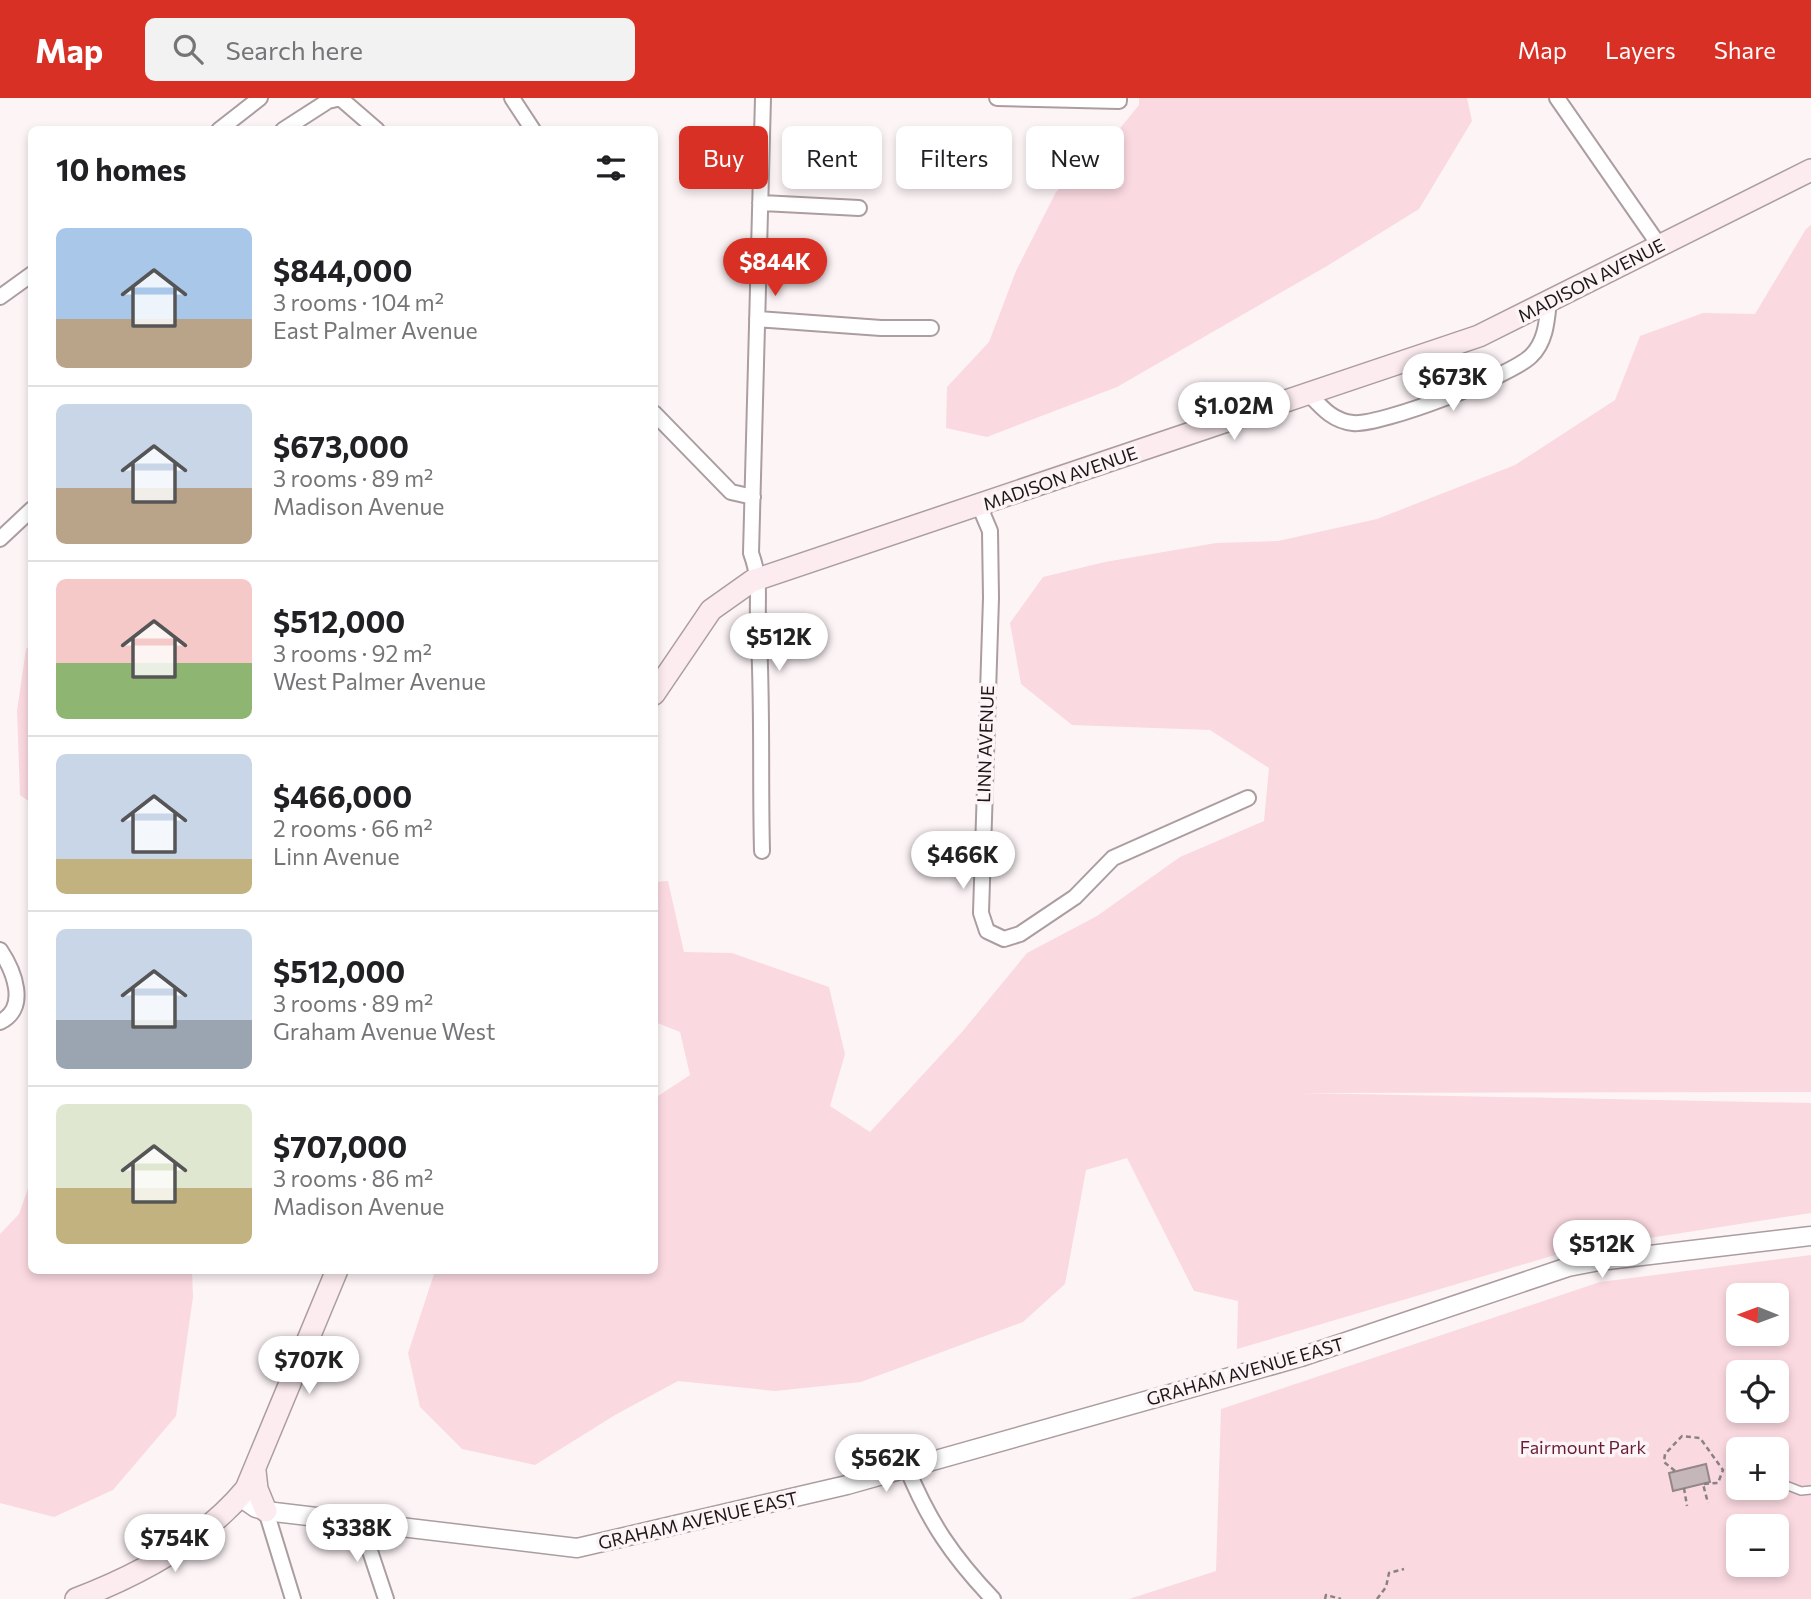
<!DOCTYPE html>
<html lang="en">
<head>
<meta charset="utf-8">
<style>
	:root { --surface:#fff; --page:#f2f2f2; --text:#202124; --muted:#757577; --line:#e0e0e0; --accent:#d93025 }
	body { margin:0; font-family:Commissioner,sans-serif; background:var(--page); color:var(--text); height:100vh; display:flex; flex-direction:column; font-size:26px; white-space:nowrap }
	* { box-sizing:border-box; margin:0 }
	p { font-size:23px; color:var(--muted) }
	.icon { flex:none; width:38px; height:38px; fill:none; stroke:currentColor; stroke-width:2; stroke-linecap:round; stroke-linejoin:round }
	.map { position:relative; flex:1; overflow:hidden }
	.details { position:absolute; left:28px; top:28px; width:630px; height:1148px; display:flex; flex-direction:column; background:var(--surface); border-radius:10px; box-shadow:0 4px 10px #0003 }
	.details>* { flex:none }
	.top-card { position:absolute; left:679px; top:28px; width:665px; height:63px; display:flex; gap:14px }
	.needle { width:46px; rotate:271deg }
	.buttons { position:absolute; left:1726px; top:1185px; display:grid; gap:14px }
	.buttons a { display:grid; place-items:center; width:63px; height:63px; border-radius:10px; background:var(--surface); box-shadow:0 4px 10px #0003; font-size:35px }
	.price { position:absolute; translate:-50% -60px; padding:0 16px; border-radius:24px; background:#fff; color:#222; font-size:23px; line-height:46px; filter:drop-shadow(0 2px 4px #0008) }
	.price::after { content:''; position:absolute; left:50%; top:42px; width:21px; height:16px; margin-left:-10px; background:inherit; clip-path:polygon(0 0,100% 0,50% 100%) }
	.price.current { background:var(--accent); color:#fff }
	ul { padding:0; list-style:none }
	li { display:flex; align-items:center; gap:21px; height:175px; padding:0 28px }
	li+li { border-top:2px solid var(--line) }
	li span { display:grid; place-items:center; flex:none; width:196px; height:140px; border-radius:10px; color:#555 }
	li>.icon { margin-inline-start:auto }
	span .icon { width:84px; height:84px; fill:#fffc; stroke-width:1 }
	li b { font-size:30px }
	h2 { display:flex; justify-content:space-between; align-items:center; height:84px; padding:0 28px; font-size:30px }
	.tag { padding:0 24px; border-radius:10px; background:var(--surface); box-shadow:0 4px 10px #0003; font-size:24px; line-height:63px }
	.tag.current { background:var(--accent); color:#fff }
	header { display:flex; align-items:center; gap:42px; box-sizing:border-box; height:98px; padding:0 35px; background:var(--accent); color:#fff }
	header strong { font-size:33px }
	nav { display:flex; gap:38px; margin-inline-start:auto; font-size:24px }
	.search { width:490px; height:63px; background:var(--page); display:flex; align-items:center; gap:18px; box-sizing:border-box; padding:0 24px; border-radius:10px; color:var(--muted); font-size:26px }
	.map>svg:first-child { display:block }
	.green { fill:#fbd9e1; fill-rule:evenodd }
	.building { fill:#c5b6b9; stroke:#948689; stroke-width:2 }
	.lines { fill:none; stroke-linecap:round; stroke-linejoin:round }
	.service-casing { stroke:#ab9da0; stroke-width:10 }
	.minor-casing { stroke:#ab9da0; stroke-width:18 }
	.tertiary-casing { stroke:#ab9da0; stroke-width:21 }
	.secondary-casing { stroke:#ab9da0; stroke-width:24 }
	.path { stroke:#898283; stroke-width:2.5; stroke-dasharray:5 3.5; stroke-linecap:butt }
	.service { stroke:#fff; stroke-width:7 }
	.minor { stroke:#fff; stroke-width:14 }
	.tertiary { stroke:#fff; stroke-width:18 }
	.secondary { stroke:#fcecf0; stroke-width:21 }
	.labels { text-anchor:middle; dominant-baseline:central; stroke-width:7; stroke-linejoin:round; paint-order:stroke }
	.street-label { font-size:18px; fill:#1c1718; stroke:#fdf4f6 }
	.park-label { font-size:18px; fill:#671c38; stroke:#fdf4f6 }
</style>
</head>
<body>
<header>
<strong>Map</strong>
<div class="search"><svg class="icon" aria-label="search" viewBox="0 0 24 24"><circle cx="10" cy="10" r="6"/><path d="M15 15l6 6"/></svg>Search here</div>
<nav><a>Map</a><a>Layers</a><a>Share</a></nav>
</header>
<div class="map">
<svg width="1811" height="1501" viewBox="0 0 1811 1501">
	<rect width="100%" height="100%" fill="#fdf4f6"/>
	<!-- green -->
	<path class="green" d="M1139 0H1467L1472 23 1419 111 1327 168 1117 289 987 339 946 330 947 289 989 244 1016 173 1056 94 1113 39 1139 7Z
		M1811 127V994L1301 995 1811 1005V1115L1572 1152 1237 1251 1238 1203 1194 1193 1127 1060 1086 1072 1065 1186 1023 1224 861 1284 775 1293 678 1283 615 1317 535 1367 462 1351 420 1309 408 1255 435 1173 654 1172 655 1000 690 977 680 934 655 924V784L668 783 684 854 732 855 829 889 845 956 830 1008 870 1034 962 934 1027 855 1097 818 1180 759 1264 723 1269 670 1210 632 1072 627 1021 586 1010 525 1043 479 1105 464 1216 445 1278 443 1377 421 1515 367 1615 302 1640 238 1703 215 1755 216 1806 131Z
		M31 546V705L20 697 17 613 26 551Z
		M31 1082 32 1172 192 1173 193 1199 176 1318 113 1392 54 1419 0 1405V1136L19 1116Z
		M1811 1157V1501H1129L1216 1473 1221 1311 1600 1184ZM1738 1197H1776V1236H1738ZM1738 1274H1776V1312H1738ZM1738 1351H1776V1390H1738ZM1738 1428H1776V1466H1738Z"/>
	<!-- building -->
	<path class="building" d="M1706 1366 1710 1384 1673 1393 1669 1375Z"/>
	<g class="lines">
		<!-- service casing -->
		<g class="service-casing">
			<path id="service" d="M1770 1396 1783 1386 1801 1393 1811 1392"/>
		</g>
		<!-- minor casing -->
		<g class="minor-casing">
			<path id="minor" d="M340 0 377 32
				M512 0 533 32
				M997 0 1119 3V0
				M1557 0 1659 147
				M219 32 260 0
				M283 32 328 3 341 0
				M760 105 859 110
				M0 199 32 176
				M757 221 881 230H931
				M1309 296C1322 310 1333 323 1353 325 1380 328 1511 278 1531 258 1546 244 1547 222 1549 203
				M654 315 731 394 753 399
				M979 407 990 433 991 500 981 815 987 833 1004 841 1020 836 1075 799 1113 760 1248 700
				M0 441 32 411
				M762 753C760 676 763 600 758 523 757 495 761 483 751 455L763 0
				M0 852C14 873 29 910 0 924
				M907 1370C929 1424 953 1459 993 1501
				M266 1413 293 1501
				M365 1426V1438L386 1501"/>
		</g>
		<!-- tertiary casing -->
		<g class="tertiary-casing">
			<path id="tertiary" d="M240 1399 256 1410 266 1413 577 1450 847 1387 1301 1259 1568 1169 1599 1163 1811 1138"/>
		</g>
		<!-- secondary casing -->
		<g class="secondary-casing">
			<path id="secondary" d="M654 596 711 512 752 483 1479 238 1811 72
				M255 1373 257 1391 266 1413
				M76 1501C139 1477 203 1443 246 1391L337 1172"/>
		</g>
		<!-- path -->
		<path class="path" d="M1675 1373 1664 1364 1665 1356 1682 1338 1700 1340 1723 1372 1718 1385 1703 1386 1708 1405
			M1684 1390 1687 1408
			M1325 1501 1326 1497 1341 1501
			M1377 1501 1386 1489 1389 1475 1404 1471"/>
		<!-- service -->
		<use href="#service" class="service"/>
		<!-- minor -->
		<use href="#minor" class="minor"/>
		<!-- tertiary -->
		<use href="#tertiary" class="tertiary"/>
		<!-- secondary -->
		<use href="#secondary" class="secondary"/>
	</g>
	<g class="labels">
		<!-- street labels -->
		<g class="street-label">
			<text transform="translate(1591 182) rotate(-27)">MADISON AVENUE</text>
			<text transform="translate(1060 380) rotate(-19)">MADISON AVENUE</text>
			<text transform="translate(985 646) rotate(-88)">LINN AVENUE</text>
			<text transform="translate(1245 1273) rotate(-16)">GRAHAM AVENUE EAST</text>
			<text transform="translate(698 1422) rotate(-13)">GRAHAM AVENUE EAST</text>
		</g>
		<!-- park labels -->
		<g class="park-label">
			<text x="1583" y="1349">Fairmount Park</text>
		</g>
	</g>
</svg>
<div class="buttons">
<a><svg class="needle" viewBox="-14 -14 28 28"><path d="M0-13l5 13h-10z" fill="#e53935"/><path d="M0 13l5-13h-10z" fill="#757577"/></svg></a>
<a><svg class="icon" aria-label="locate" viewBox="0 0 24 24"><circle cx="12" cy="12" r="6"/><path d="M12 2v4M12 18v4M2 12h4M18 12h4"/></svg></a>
<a>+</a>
<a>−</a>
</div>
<b class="price current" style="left:775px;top:200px">$844K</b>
<b class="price" style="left:1453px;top:315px">$673K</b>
<b class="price" style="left:1234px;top:344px">$1.02M</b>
<b class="price" style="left:779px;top:575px">$512K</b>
<b class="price" style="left:963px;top:793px">$466K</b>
<b class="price" style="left:1602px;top:1182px">$512K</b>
<b class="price" style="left:309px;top:1298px">$707K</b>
<b class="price" style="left:886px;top:1396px">$562K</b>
<b class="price" style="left:357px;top:1466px">$338K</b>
<b class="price" style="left:175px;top:1476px">$754K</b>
<div class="top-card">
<a class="tag current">Buy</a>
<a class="tag">Rent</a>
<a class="tag">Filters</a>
<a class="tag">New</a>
</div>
<section class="details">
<h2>10 homes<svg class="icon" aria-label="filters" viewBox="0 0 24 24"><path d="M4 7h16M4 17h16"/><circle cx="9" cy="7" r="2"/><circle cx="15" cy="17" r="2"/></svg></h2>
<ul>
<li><span style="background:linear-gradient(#a9c7e8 65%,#b9a48a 0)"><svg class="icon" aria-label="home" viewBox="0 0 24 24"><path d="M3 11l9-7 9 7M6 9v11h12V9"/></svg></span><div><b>$844,000</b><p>3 rooms · 104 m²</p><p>East Palmer Avenue</p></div></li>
<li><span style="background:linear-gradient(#c9d6e8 60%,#b9a48a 0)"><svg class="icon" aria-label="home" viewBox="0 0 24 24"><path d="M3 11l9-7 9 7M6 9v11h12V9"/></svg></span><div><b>$673,000</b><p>3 rooms · 89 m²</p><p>Madison Avenue</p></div></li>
<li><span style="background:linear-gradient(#f6c9c9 60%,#8fb573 0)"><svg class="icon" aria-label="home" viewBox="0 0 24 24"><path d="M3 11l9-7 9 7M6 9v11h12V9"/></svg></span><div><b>$512,000</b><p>3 rooms · 92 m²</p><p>West Palmer Avenue</p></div></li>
<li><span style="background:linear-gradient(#c9d6e8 75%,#c2b280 0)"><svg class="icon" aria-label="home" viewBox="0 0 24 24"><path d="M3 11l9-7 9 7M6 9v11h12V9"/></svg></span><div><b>$466,000</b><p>2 rooms · 66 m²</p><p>Linn Avenue</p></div></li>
<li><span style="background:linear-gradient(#c9d6e8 65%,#9aa5b1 0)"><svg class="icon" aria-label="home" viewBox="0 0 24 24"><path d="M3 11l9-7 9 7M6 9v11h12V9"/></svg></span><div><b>$512,000</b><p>3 rooms · 89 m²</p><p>Graham Avenue West</p></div></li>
<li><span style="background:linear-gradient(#dfe7d0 60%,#c2b280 0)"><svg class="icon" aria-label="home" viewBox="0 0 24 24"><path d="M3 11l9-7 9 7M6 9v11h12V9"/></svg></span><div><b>$707,000</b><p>3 rooms · 86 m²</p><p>Madison Avenue</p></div></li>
</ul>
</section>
</div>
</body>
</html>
